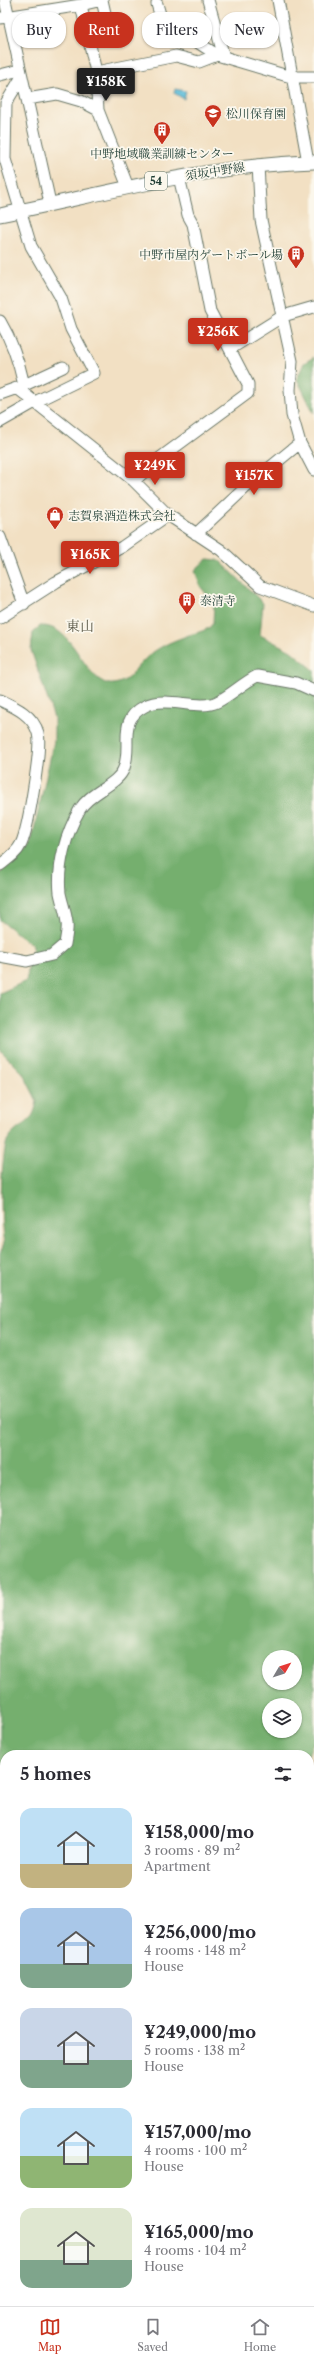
<!DOCTYPE html>
<html lang="en">
<head>
<meta charset="utf-8">
<style>
	:root { --surface:#fff; --page:#f2f2f3; --text:#2b2b33; --muted:#7c7c81; --line:#e1e1e2; --accent:#c8321e }
	body { margin:0; font-family:"Libre Caslon Text","Noto Serif JP",serif; background:var(--page); color:var(--text); height:100vh; display:flex; flex-direction:column; font-size:15px; white-space:nowrap }
	* { box-sizing:border-box; margin:0 }
	p { font-size:13px; color:var(--muted) }
	.icon { flex:none; width:22px; height:22px; fill:none; stroke:currentColor; stroke-width:2; stroke-linecap:round; stroke-linejoin:round }
	.map { position:relative; flex:1; overflow:hidden }
	.details { position:absolute; left:0px; top:1750px; width:314px; height:556px; display:flex; flex-direction:column; background:var(--surface); border-radius:16px 16px 0 0; box-shadow:0 1px 3px #0004 }
	.details>* { flex:none }
	.hud { position:absolute; left:12px; top:12px; width:290px; height:36px; display:flex; gap:8px }
	.needle { width:26px; rotate:51deg }
	.buttons { position:absolute; left:262px; top:1650px; display:grid; gap:8px }
	.buttons a { display:grid; place-items:center; width:40px; height:40px; border-radius:50%; background:var(--surface); box-shadow:0 1px 3px #0004; font-size:20px }
	.price { position:absolute; translate:-50% -34px; padding:0 9px; border-radius:4px; background:var(--accent); color:#fff; font-size:13px; line-height:26px; filter:drop-shadow(0 1px 2px #0008) }
	.price::after { content:''; position:absolute; left:50%; top:24px; width:12px; height:9px; margin-left:-6px; background:inherit; clip-path:polygon(0 0,100% 0,50% 100%) }
	.price.active { background:#222; color:#fff }
	ul { padding:0; list-style:none }
	li { display:flex; align-items:center; gap:12px; height:100px; padding:0 20px }
	li span { display:grid; place-items:center; flex:none; width:112px; height:80px; border-radius:12px; color:#555 }
	li>.icon { margin-inline-start:auto }
	span .icon { width:48px; height:48px; fill:#fffc; stroke-width:1 }
	li b { font-size:17px }
	h2 { display:flex; justify-content:space-between; align-items:center; height:48px; padding:0 20px; font-size:17px }
	.chip { padding:0 14px; border-radius:16px; background:var(--surface); box-shadow:0 1px 3px #0004; font-size:14px; line-height:36px }
	.chip.active { background:var(--accent); color:#fff }
	.tab-bar { display:flex; justify-content:space-around; align-items:center; height:56px; border-top:1px solid var(--line); background:var(--surface); font-size:11px; color:var(--muted) }
	.tab-bar a { display:grid; justify-items:center; gap:2px }
	.tab-bar .active { color:var(--accent) }
	.map>svg:first-child { display:block }
	.forest { fill:#75af6e; stroke:#4a7651; fill-rule:evenodd }
	.water { fill:#5abbd8; stroke:#3c7c86 }
	.lines { fill:none; stroke-linecap:round; stroke-linejoin:round }
	.minor-casing { stroke:#697666; stroke-width:13 }
	.major-casing { stroke:#697666; stroke-width:15 }
	.minor { stroke:#fff; stroke-width:11 }
	.major { stroke:#fff; stroke-width:13 }
	.labels { text-anchor:middle; dominant-baseline:central; stroke-width:3.5; stroke-linejoin:round; paint-order:stroke }
	.shield { fill:#fbf7ec; stroke:#61756b; stroke-width:1 }
	.shield-label { font-size:11px; font-weight:bold; fill:#1f3d34 }
	.poi-label { font-size:12px; fill:#1f3d34; stroke:#fbf7ec; text-anchor:start }
	.street-label { font-size:12px; fill:#1f3d34; stroke:#fbf7ec }
	.quarter-label { font-size:14px; fill:#5e5c4b; stroke:#fbf7ec }
</style>
</head>
<body>
<div class="map">
<svg width="314" height="2306" viewBox="0 0 314 2306">
	<rect width="100%" height="100%" fill="#fbf7ec"/>
	<filter id="ink" filterUnits="userSpaceOnUse"><feTurbulence type="fractalNoise" baseFrequency=".025" numOctaves="2"/><feDisplacementMap in="SourceGraphic" scale="8" xChannelSelector="R" yChannelSelector="G"/><feConvolveMatrix kernelMatrix="1 2 1 2 8 2 1 2 1" color-interpolation-filters="sRGB"/></filter>
	<filter id="wash" filterUnits="userSpaceOnUse"><feTurbulence type="fractalNoise" baseFrequency=".012" numOctaves="4" result="noise"/><feDisplacementMap in="SourceGraphic" scale="16" xChannelSelector="R" yChannelSelector="G"/><feGaussianBlur stdDeviation="0.9" result="paint"/><feColorMatrix in="noise" values="0 0 0 0 0 0 0 0 0 0 0 0 0 0 0 0 0 1.4 0 .05"/><feComposite in="paint" operator="in"/></filter>
	<g filter="url(#wash)">
		<rect width="100%" height="100%" fill="#f2e0c3"/>
		<!-- forest -->
		<path class="forest" d="M314 357V413L297 379 304 363Z
			M207 559 219 560 263 603 260 635 291 651 314 670V1740L308 1755H5V2301H309V2219L314 2226V2306H0V1253L4 1244C0 1221 0 1163 7 1141 17 1123 33 1128 37 1101L23 1073 0 1050V993L26 981 33 946 0 920V873L30 848 54 741V718L31 650 33 633 40 626C74 624 82 678 109 684 117 685 127 680 131 675 147 654 159 646 184 637 193 633 201 633 210 627L213 623 214 604 200 586 195 570ZM269 1657H295V1683H269ZM269 1705H295V1731H269Z"/>
		<!-- water -->
		<path class="water" d="M175 89 186 91 184 99 174 93Z"/>
	</g>
	<g filter="url(#ink)">
		<g class="lines">
			<!-- minor casing -->
			<g class="minor-casing">
				<path id="minor" d="M5 0 50 203
					M208 0 224 57
					M278 0 308 162
					M157 4 166 35 194 40 217 55 291 77H314
					M81 5 102 0 109 31 88 37
					M0 18 81 5 96 72 98 110
					M96 72 176 56 199 62 217 55
					M0 75 20 70
					M27 99 57 94 81 101 98 110 128 187
					M258 165 261 220 292 361 290 390 292 415 300 443 314 470
					M0 321C12 341 19 362 24 385
					M230 349 283 316 314 307
					M18 388 63 367
					M0 394 17 388 134 481 168 515 221 550 260 586 314 606
					M0 422 35 402 94 373 71 329 61 298 31 246 5 159 6 103 21 78
					M134 481 160 458 248 393V384L210 311 193 224 188 215 179 177
					M196 534 245 488 300 443
					M0 537 24 604
					M0 618 56 582 122 547 168 515
					M0 700C15 707 33 715 38 733 42 747 28 830 21 844 17 853 8 859 0 865
					M0 956 27 961 52 955 65 944C66 937 68 929 67 923 66 913 62 903 60 893 57 865 66 833 80 809 90 792 118 785 124 768 133 744 116 721 145 706 166 695 199 711 217 702 231 695 243 683 257 676L296 683 314 691"/>
			</g>
			<!-- major casing -->
			<g class="major-casing">
				<path id="major" d="M0 215C104 194 207 165 314 162"/>
			</g>
			<!-- minor -->
			<use href="#minor" class="minor"/>
			<!-- major -->
			<use href="#major" class="major"/>
		</g>
	</g>
	<!-- icons -->
	<defs>
		<g id="school-pin" transform="scale(0.9)"><path d="M0 17L-7.5 6A9.5 9.5 0 1 1 7.5 6Z" fill="#c8321e" stroke="#fbf7ec"/><path d="M0-5L7-2L0 1L-7-2ZM-4 1L0 2.5L4 1V4Q0 6-4 4Z" fill="#fff"/></g>
		<g id="building-pin" transform="scale(0.9)"><path d="M0 17L-7.5 6A9.5 9.5 0 1 1 7.5 6Z" fill="#c8321e" stroke="#fbf7ec"/><path d="M-4-6H4V6H1V3H-1V6H-4ZM-2.5-4.3h1.7v1.8h-1.7ZM.8-4.3h1.7v1.8H.8ZM-2.5-1h1.7V.8h-1.7ZM.8-1h1.7V.8H.8Z" fill="#fff"/></g>
		<g id="shop-pin" transform="scale(0.9)"><path d="M0 17L-7.5 6A9.5 9.5 0 1 1 7.5 6Z" fill="#c8321e" stroke="#fbf7ec"/><path d="M-5-2.5h2.3a2.7 3.5 0 0 1 5.4 0H5L5.5 6h-11ZM-1.5-2.5h3a1.5 2.3 0 0 0-3 0Z" fill="#fff"/></g>
	</defs>
	<g fill-rule="evenodd">
		<use href="#school-pin" x="213" y="113"/>
		<use href="#building-pin" x="162" y="130"/>
		<use href="#building-pin" x="296" y="254"/>
		<use href="#shop-pin" x="55" y="515"/>
		<use href="#building-pin" x="187" y="600"/>
	</g>
	<g class="labels">
		<!-- shield labels -->
		<rect class="shield" x="145" y="172" width="22" height="18" rx="3"/>
		<g class="shield-label">
			<text x="156" y="181">54</text>
		</g>
		<!-- poi labels -->
		<g class="poi-label">
			<text x="226" y="113">松川保育園</text>
			<text x="162" y="153" text-anchor="middle">中野地域職業訓練センター</text>
			<text x="283" y="254" text-anchor="end">中野市屋内ゲートボール場</text>
			<text x="68" y="515">志賀泉酒造株式会社</text>
			<text x="200" y="600">泰清寺</text>
		</g>
		<!-- street labels -->
		<g class="street-label">
			<text transform="translate(215 171) rotate(-9)">須坂中野線</text>
		</g>
		<!-- quarter labels -->
		<g class="quarter-label">
			<text x="80" y="626">東山</text>
		</g>
	</g>
</svg>
<div class="buttons">
<a><svg class="needle" viewBox="-14 -14 28 28"><path d="M0-13l5 13h-10z" fill="#e53935"/><path d="M0 13l5-13h-10z" fill="#7c7c81"/></svg></a>
<a><svg class="icon" aria-label="layers" viewBox="0 0 24 24"><path d="M12 4l9 5-9 5-9-5zM3 14l9 5 9-5"/></svg></a>
</div>
<b class="price active" style="left:106px;top:102px">¥158K</b>
<b class="price" style="left:218px;top:352px">¥256K</b>
<b class="price" style="left:155px;top:486px">¥249K</b>
<b class="price" style="left:254px;top:496px">¥157K</b>
<b class="price" style="left:90px;top:575px">¥165K</b>
<div class="hud">
<a class="chip">Buy</a>
<a class="chip active">Rent</a>
<a class="chip">Filters</a>
<a class="chip">New</a>
</div>
<section class="details">
<h2>5 homes<svg class="icon" aria-label="filters" viewBox="0 0 24 24"><path d="M4 7h16M4 17h16"/><circle cx="9" cy="7" r="2"/><circle cx="15" cy="17" r="2"/></svg></h2>
<ul>
<li><span style="background:linear-gradient(#bfe0f5 70%,#c2b280 0)"><svg class="icon" aria-label="home" viewBox="0 0 24 24"><path d="M3 11l9-7 9 7M6 9v11h12V9"/></svg></span><div><b>¥158,000/mo</b><p>3 rooms · 89 m²</p><p>Apartment</p></div></li>
<li><span style="background:linear-gradient(#a9c7e8 70%,#7fa58c 0)"><svg class="icon" aria-label="home" viewBox="0 0 24 24"><path d="M3 11l9-7 9 7M6 9v11h12V9"/></svg></span><div><b>¥256,000/mo</b><p>4 rooms · 148 m²</p><p>House</p></div></li>
<li><span style="background:linear-gradient(#c9d6e8 65%,#7fa58c 0)"><svg class="icon" aria-label="home" viewBox="0 0 24 24"><path d="M3 11l9-7 9 7M6 9v11h12V9"/></svg></span><div><b>¥249,000/mo</b><p>5 rooms · 138 m²</p><p>House</p></div></li>
<li><span style="background:linear-gradient(#bfe0f5 60%,#8fb573 0)"><svg class="icon" aria-label="home" viewBox="0 0 24 24"><path d="M3 11l9-7 9 7M6 9v11h12V9"/></svg></span><div><b>¥157,000/mo</b><p>4 rooms · 100 m²</p><p>House</p></div></li>
<li><span style="background:linear-gradient(#dfe7d0 65%,#7fa58c 0)"><svg class="icon" aria-label="home" viewBox="0 0 24 24"><path d="M3 11l9-7 9 7M6 9v11h12V9"/></svg></span><div><b>¥165,000/mo</b><p>4 rooms · 104 m²</p><p>House</p></div></li>
</ul>
</section>
</div>
<nav class="tab-bar">
<a class="active"><svg class="icon" aria-label="map" viewBox="0 0 24 24"><path d="M3 6l6-2 6 2 6-2v14l-6 2-6-2-6 2zM9 4v14M15 6v14"/></svg>Map</a>
<a><svg class="icon" aria-label="saved" viewBox="0 0 24 24"><path d="M7 4h10v16l-5-4-5 4z"/></svg>Saved</a>
<a><svg class="icon" aria-label="home" viewBox="0 0 24 24"><path d="M3 11l9-7 9 7M6 9v11h12V9"/></svg>Home</a>
</nav>
</body>
</html>
